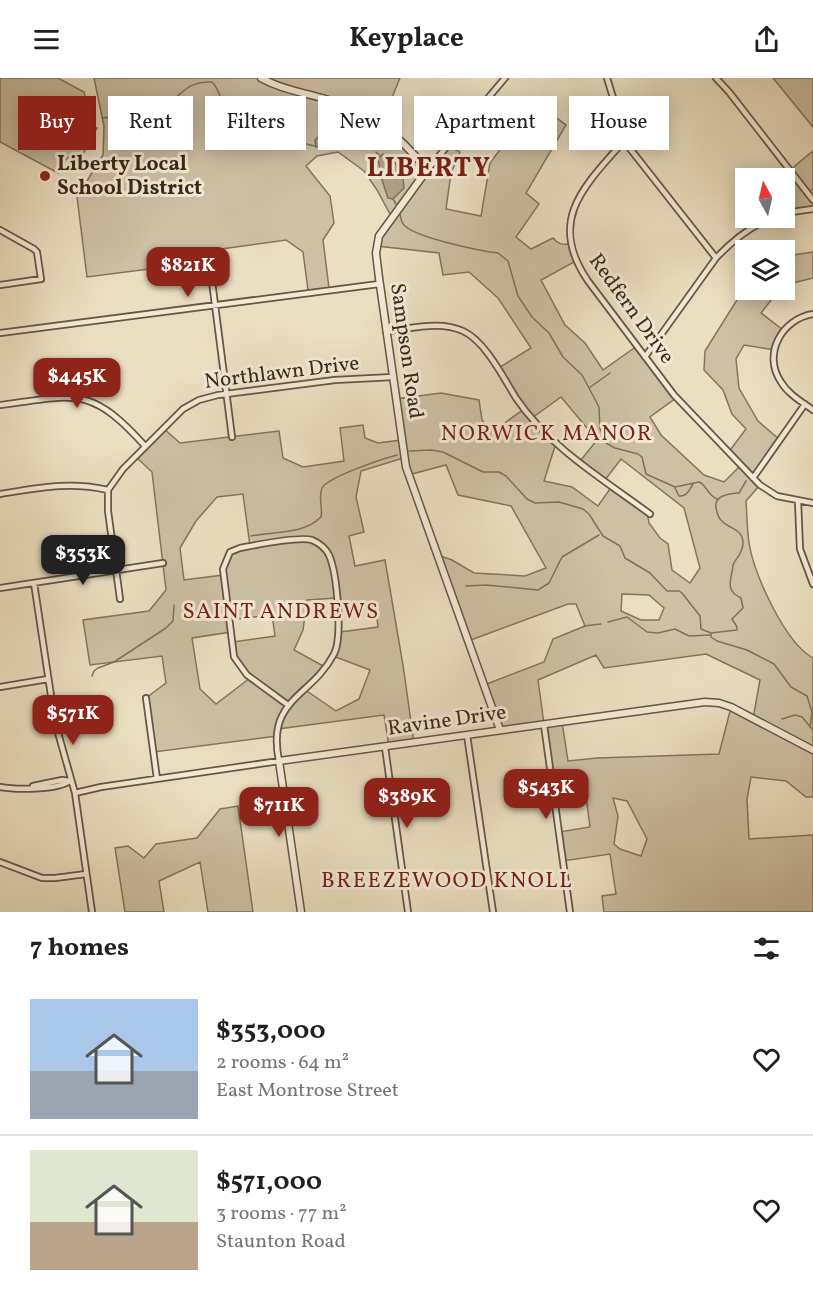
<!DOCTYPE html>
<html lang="en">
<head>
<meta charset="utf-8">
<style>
	:root { --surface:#fff; --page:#f2f2f2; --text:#202124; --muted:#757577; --line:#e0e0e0; --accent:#8f2418 }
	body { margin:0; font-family:Vollkorn,serif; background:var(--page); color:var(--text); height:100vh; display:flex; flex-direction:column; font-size:22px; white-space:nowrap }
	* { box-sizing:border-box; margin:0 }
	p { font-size:20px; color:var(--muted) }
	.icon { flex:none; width:33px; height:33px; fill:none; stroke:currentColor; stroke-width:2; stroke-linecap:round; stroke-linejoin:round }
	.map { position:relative; height:834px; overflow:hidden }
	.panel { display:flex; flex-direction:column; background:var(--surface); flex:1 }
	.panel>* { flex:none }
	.guide { position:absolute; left:18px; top:18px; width:777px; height:54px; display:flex; gap:12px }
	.needle { width:39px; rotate:352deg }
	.controls { position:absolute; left:735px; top:90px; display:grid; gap:12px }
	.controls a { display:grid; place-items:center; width:60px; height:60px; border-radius:0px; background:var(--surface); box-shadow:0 3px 15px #0003; font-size:30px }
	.price { position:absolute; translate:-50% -51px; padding:0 14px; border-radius:12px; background:var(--accent); color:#fff; font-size:20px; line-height:39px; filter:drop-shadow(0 2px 3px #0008) }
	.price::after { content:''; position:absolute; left:50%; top:36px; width:18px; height:14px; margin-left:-9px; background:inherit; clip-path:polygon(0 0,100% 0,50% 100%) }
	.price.active { background:#222; color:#fff }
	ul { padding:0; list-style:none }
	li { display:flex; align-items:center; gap:18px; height:150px; padding:0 30px }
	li+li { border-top:2px solid var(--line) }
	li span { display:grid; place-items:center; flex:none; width:168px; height:120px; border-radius:0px; color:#555 }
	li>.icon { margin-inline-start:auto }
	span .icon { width:72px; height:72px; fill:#fffc; stroke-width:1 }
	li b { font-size:26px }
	h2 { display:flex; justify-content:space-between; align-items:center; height:72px; padding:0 30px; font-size:26px }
	.pill { padding:0 21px; border-radius:0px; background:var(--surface); box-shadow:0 3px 15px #0003; font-size:21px; line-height:54px }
	.pill.active { background:var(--accent); color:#fff }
	header { display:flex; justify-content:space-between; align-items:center; height:78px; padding:0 30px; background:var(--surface); font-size:27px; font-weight:700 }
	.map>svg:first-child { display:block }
	.green { fill:#cdc0a4; stroke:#84745e; stroke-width:1.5; fill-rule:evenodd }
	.water { fill:#afa187; stroke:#81715a; stroke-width:1.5 }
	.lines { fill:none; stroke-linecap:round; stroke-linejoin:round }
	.stream { stroke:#81715a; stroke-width:1.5 }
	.minor-casing { stroke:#675642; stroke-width:8 }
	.tertiary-casing { stroke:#675642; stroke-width:9 }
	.minor { stroke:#f2ead7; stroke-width:4.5 }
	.tertiary { stroke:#f2ead7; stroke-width:6 }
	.poi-dot { fill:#8f2418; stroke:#f2ead7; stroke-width:2 }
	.labels { text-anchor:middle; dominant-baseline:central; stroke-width:6; stroke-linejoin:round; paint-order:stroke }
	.poi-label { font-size:21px; font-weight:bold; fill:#3b2817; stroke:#f2ead7; text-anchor:start }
	.street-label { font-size:21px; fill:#3b2817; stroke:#f2ead7 }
	.neighbourhood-label { font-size:22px; letter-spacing:1.5px; fill:#7a1f14; stroke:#f2ead7 }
	.district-label { font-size:27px; font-weight:bold; letter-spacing:1.5px; fill:#7a1f14; stroke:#f2ead7 }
</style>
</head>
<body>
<header><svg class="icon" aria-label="menu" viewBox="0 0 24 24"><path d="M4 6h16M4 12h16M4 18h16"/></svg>Keyplace<svg class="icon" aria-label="share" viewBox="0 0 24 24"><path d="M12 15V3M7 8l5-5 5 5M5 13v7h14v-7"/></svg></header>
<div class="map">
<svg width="813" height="834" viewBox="0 0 813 834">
	<rect width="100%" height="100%" fill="#ebdfc1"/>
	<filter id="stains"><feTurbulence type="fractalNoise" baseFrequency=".00333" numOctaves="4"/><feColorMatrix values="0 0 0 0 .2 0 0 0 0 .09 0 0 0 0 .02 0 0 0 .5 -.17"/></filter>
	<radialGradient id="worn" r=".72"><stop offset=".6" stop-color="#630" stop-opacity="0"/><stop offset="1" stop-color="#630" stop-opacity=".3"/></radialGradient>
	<!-- green -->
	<path class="green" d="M0 0H58L84 14 93 48 97 50 82 78 78 76 67 80 58 95 0 64Z
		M94 0H400L381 46 428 90 447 67 460 74 451 95 446 131 481 138 490 85 522 42 542 29 566 47 526 115 539 126 516 159 531 171 553 160C558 166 562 167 570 166L576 183 541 202 565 247 585 265 603 292 637 268 676 320 650 339 661 357 704 397 724 404 740 388 728 375 746 351 732 336 723 312 704 292 705 273 745 209 746 212H779L761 235 783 252 775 272 744 267 736 281 739 310 758 343 780 362 753 399 760 407 746 423C747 437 747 451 749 465 754 496 785 565 813 580V719H806L786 703 751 699 747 721 749 761 813 757V834H604L602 818 616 816 610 776 563 783 559 754 590 749 585 711 553 716 544 647 500 652 484 607 544 584 553 561 585 548 576 526H568L468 563 437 477 452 482 474 495 525 498 546 490 511 428 458 417 446 387 408 397 403 380 361 393 356 419 364 454 349 458 355 488 385 482 403 587 414 665 389 668 384 637 278 651 277 658 154 674 146 620 166 605 162 578 90 587 83 542 149 533 166 512 152 394 135 378 163 350 180 365 279 353 283 380 303 389 344 383 340 350 363 347 365 360 378 365 401 362 396 321 441 315 479 322 482 342 492 354 524 331 497 291 531 270 498 220 469 194 443 197 439 175 377 168 391 138 377 112 364 93 338 74 317 78 306 88 330 118 334 145 323 162 329 210 308 212 303 174 286 162 214 172 204 184 87 199 77 119 103 77 104 48ZM330 47 364 52 370 58 368 67 363 71 338 67 319 70 318 60ZM561 319 597 362 580 383 605 402 621 381 684 430 700 490 690 505 672 492 668 466 660 460 649 445 647 434 612 408 598 428 572 409 544 403 556 365 532 340ZM243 416 250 468 230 474 223 497 184 502 180 470 196 443 217 419ZM622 516 649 517 664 530 659 542H641L621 533ZM336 520 338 530 375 525 378 549 340 554 333 578 370 592 359 621 336 633 304 611 325 589 294 572 303 552 307 522ZM272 537 275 558 232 564 239 587 250 600 216 626 200 611 192 560 231 554 229 542ZM706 576 760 602 753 641 731 629 719 676 597 680 568 683 562 644 544 646 538 602 596 577 604 590ZM613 720 627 723 647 761 641 778 620 771 614 766 618 738Z
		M773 0H813V49Z
		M813 73V111L808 115 813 122V131L786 135 785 131C784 94 785 96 813 73Z
		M813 174V200L785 207V180L793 177Z
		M238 728 253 834H208L200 784 159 803 164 834H125L115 770 128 768 144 780 156 766 197 760 220 731Z"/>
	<!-- water -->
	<path class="water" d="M330 47 364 52 370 58 369 66 363 71 338 67 316 69 315 62Z
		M383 76 392 79 403 100 404 110 393 121 388 120 381 99 378 80Z"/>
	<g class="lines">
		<!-- stream -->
		<path class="stream" d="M102 40 127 38 135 32C145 31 153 34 163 29 182 19 184 3 212 4 220 12 220 24 229 32 240 42 246 40 259 44 279 50 290 64 315 68
			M368 67 370 69
			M376 74 379 77
			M393 121 396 126
			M400 136C401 141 401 145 405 148 418 160 480 173 498 175L508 183 518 218 532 239 549 255 563 279 582 297 589 310 599 329 600 351 606 365 615 370 638 376 642 379 646 396 675 409 699 404C707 407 707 417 717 421
			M589 310 610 295
			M409 373 432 372 443 374 483 394H499L506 398 527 421 535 425 559 424 583 431 589 436 603 458 620 468 625 480 650 495 667 513H679L682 515 700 538 701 551 711 555V559L717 563 747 572 774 586 791 609 807 618 812 634 810 649
			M675 410 679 418C687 419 689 412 693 406
			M251 458C274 453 303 457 321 439 323 430 318 419 322 410 328 399 382 381 397 377
			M466 508 486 507 538 512 549 505 562 479 599 457
			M608 544 627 539 647 554 658 555 675 551 689 558 710 557
			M584 548 601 546
			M711 555 737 552V549L732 541 743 530 741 520C728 514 729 507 732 494 733 491 732 488 734 485 738 478 743 474 743 465 743 451 729 451 722 443 718 440 717 435 716 430 714 417 729 416 739 415L746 403
			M92 598 94 593 98 590 114 584 166 550 173 543 174 527
			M782 641 795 637 802 639 813 652"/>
		<!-- minor casing -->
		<g class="minor-casing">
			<path id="minor" d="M607 0 623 52 624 63C583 109 547 143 588 203L674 317 760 407 777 418 813 425
				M716 0 729 14 813 122
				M624 63 716 180
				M427 92 505 0
				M784 135 813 131
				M0 152 34 171 37 174 41 201 0 207
				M210 188 232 359
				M813 236C782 241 762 276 781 304 788 316 802 324 813 332
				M386 253C410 251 440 242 463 253 485 263 503 299 516 320 549 369 603 401 650 436
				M0 255 379 206
				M645 279 716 180C732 163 749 149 771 140
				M0 327C76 317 90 307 145 368
				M753 400 805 326
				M0 416C38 410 70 403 108 412
				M798 423 800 471 813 506
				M34 505 55 644 75 715 92 834
				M0 510 163 485
				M120 521 108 433V412L123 391 183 331 199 322 218 317 335 302 393 299
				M0 609 48 601
				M146 620 157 701
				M544 647 570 834
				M467 657 493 834
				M385 669 408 834
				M33 708 62 702 70 703
				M0 709C16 712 57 712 70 703
				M75 715 101 709 279 683C266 620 311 620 334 576 343 559 337 495 329 477 326 471 319 465 312 462 298 458 256 467 240 470L230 474 223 491 234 579 247 597 288 627
				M0 784 42 800H55L86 796"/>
		</g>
		<!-- tertiary casing -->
		<g class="tertiary-casing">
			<path id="tertiary" d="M261 0C281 11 301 14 322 20 368 33 398 55 427 92L379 158 376 175 379 200 406 389 500 652
				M301 834 279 683 705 624 719 625 731 629 813 672"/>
		</g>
		<!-- minor -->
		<use href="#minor" class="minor"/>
		<!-- tertiary -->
		<use href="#tertiary" class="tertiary"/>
	</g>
	<!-- markers -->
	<circle class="poi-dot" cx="45" cy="98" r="6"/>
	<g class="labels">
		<!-- poi labels -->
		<g class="poi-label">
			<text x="57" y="86">Liberty Local<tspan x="57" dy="24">School District</tspan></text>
		</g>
		<!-- street labels -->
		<g class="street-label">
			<text transform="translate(631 231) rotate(54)">Redfern Drive</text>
			<text transform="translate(406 273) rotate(82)">Sampson Road</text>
			<text transform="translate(282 295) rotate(-7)">Northlawn Drive</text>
			<text transform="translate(447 643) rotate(-8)">Ravine Drive</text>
		</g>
		<!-- neighbourhood labels -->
		<g class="neighbourhood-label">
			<text x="547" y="356">NORWICK MANOR</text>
			<text x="281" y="534">SAINT ANDREWS</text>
			<text x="447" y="803">BREEZEWOOD KNOLL</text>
		</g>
		<!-- district labels -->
		<g class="district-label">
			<text x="429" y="91">LIBERTY</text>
		</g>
	</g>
	<rect width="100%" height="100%" filter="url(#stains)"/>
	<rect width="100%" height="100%" fill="url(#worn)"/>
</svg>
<div class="controls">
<a><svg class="needle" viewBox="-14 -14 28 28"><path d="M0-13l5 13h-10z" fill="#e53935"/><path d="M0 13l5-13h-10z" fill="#757577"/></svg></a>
<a><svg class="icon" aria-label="layers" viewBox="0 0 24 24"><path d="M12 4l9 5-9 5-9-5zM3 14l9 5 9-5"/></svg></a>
</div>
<b class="price" style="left:188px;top:220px">$821K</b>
<b class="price" style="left:77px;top:331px">$445K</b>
<b class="price active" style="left:83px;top:508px">$353K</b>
<b class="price" style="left:73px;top:668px">$571K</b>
<b class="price" style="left:546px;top:742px">$543K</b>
<b class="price" style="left:407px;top:751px">$389K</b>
<b class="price" style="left:279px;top:760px">$711K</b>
<div class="guide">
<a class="pill active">Buy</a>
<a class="pill">Rent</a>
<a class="pill">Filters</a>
<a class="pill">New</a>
<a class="pill">Apartment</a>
<a class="pill">House</a>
</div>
</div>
<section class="panel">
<h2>7 homes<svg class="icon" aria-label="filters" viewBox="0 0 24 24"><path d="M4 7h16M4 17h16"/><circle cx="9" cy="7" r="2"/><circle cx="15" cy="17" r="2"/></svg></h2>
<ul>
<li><span style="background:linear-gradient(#a9c7e8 60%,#9aa5b1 0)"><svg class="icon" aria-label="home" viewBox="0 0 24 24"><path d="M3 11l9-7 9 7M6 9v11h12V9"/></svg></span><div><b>$353,000</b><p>2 rooms · 64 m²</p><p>East Montrose Street</p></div><svg class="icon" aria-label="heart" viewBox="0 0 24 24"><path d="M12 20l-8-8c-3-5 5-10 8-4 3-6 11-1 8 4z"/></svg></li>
<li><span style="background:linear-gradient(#dfe7d0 60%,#b9a48a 0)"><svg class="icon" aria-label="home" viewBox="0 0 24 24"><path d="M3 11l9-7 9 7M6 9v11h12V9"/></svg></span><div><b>$571,000</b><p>3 rooms · 77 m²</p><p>Staunton Road</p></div><svg class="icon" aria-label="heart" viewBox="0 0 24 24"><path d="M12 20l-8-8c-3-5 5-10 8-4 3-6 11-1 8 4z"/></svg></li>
</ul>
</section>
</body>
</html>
